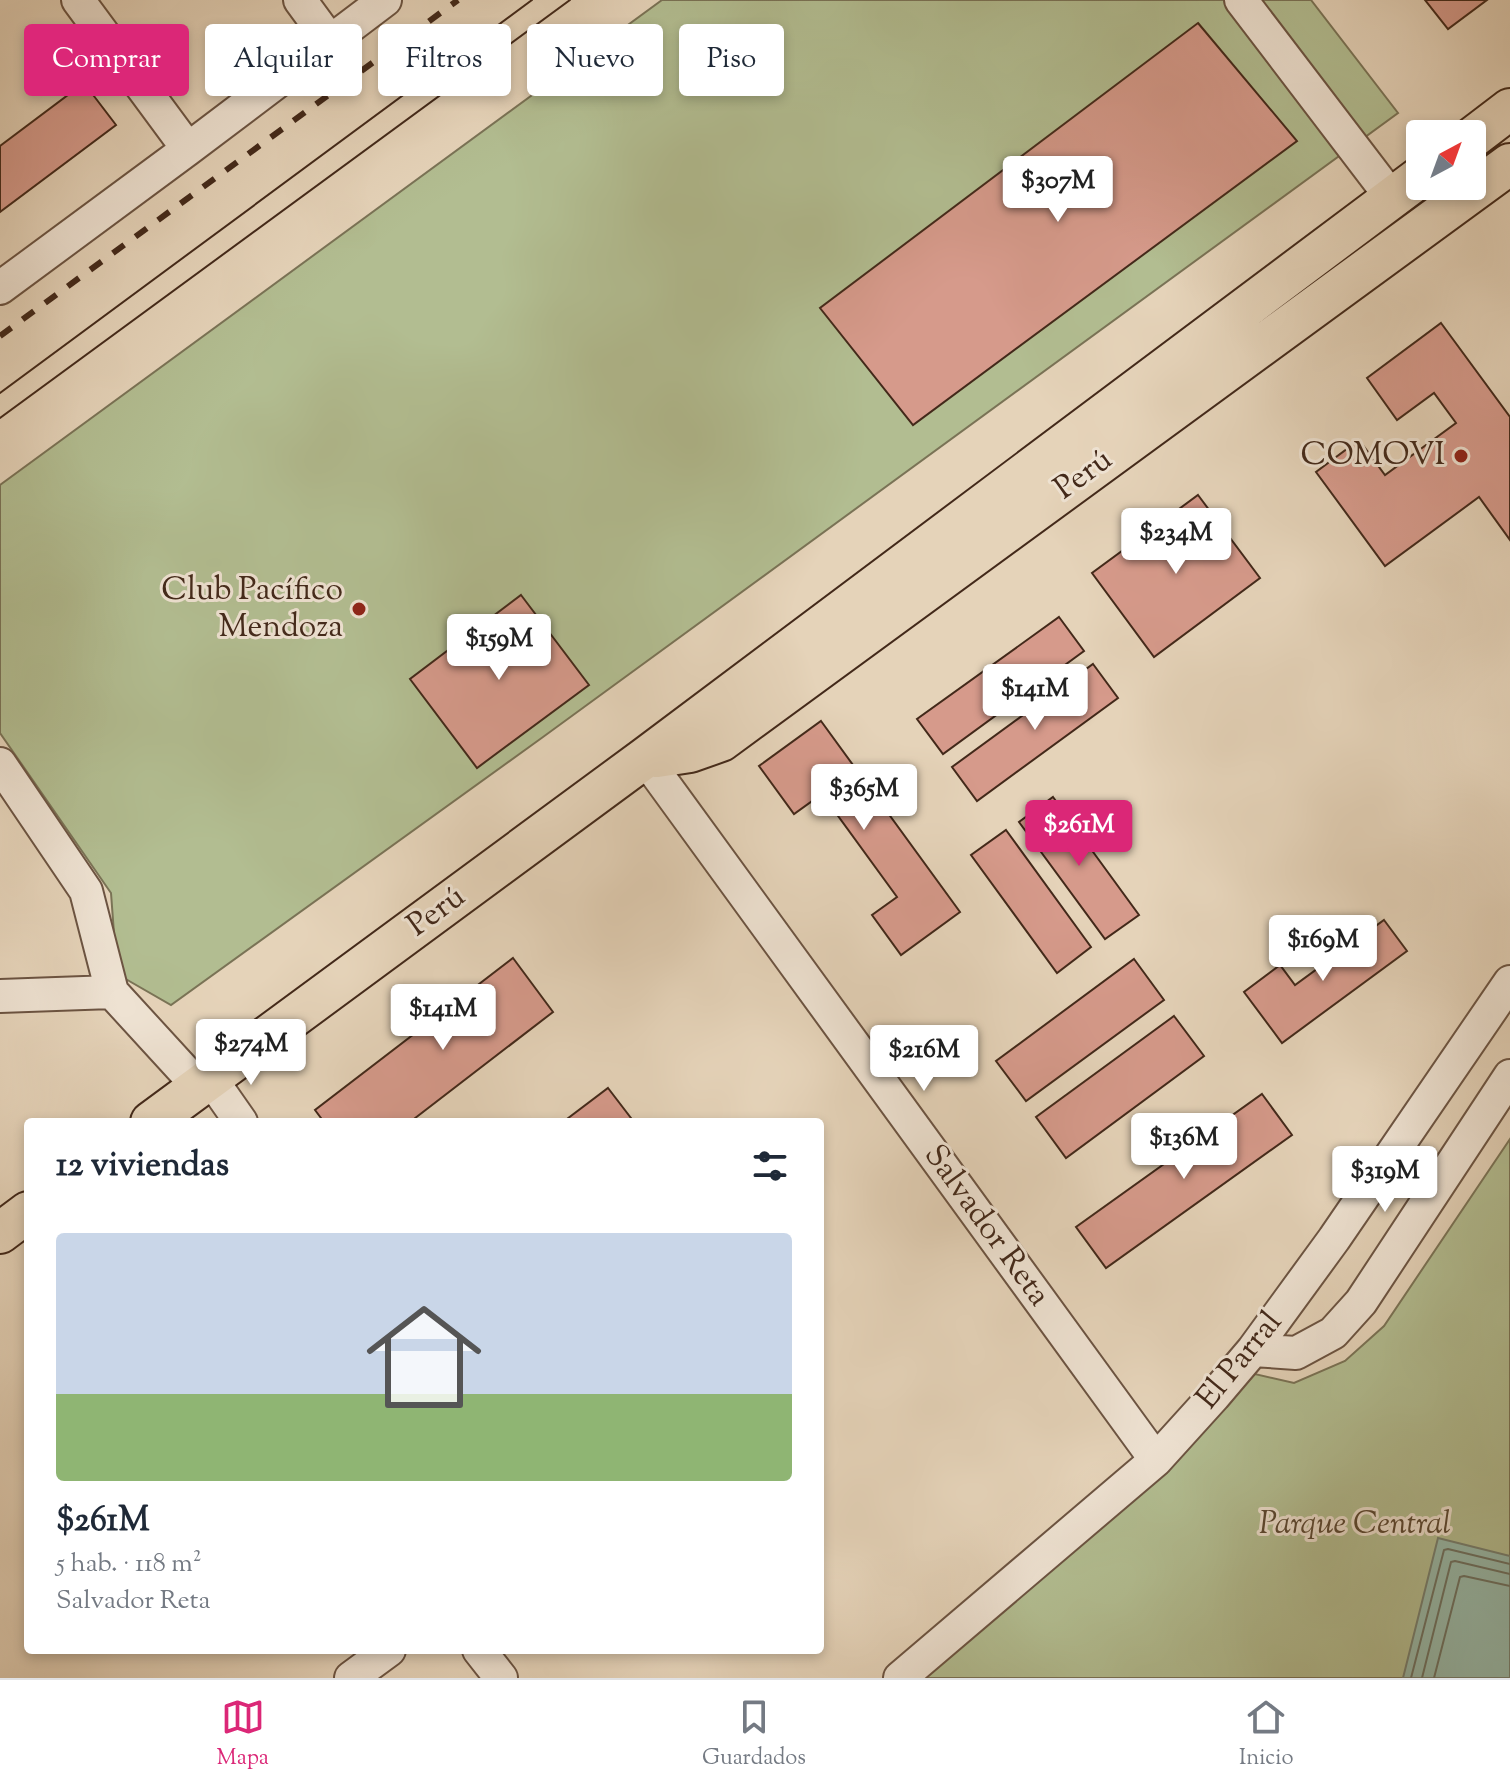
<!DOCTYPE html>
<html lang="es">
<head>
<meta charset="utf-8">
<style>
	:root { --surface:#fff; --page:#f6f6f7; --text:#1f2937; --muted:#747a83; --line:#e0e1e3; --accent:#db2777 }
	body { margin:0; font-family:"Sorts Mill Goudy",serif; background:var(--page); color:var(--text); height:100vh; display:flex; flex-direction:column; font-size:30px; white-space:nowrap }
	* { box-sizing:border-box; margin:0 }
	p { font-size:26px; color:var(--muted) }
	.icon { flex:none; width:44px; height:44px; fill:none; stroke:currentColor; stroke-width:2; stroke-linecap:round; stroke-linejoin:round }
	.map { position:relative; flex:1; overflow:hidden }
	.panel { position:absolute; left:24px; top:1118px; width:800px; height:536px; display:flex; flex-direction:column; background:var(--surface); border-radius:8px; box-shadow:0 4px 12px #0003 }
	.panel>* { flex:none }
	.guide { position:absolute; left:24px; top:24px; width:800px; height:72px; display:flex; gap:16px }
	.needle { width:52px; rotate:41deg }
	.buttons { position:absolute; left:1406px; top:120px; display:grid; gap:16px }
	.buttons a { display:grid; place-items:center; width:80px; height:80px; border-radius:8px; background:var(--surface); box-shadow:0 4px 12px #0003; font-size:40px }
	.price { position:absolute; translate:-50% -68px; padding:0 18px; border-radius:8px; background:#fff; color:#222; font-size:26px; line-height:52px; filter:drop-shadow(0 2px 4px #0008) }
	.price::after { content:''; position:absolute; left:50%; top:48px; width:24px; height:18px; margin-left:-12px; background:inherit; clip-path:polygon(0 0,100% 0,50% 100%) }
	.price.selected { background:var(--accent); color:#fff }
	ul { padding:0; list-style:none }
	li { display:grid; align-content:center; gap:16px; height:424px; padding:0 32px }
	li+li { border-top:2px solid var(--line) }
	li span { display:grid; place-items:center; height:248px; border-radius:8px; color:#555 }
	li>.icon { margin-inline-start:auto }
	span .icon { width:144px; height:144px; fill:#fffc; stroke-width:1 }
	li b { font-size:34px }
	h2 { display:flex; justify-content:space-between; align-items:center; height:96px; padding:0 32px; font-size:34px }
	.chip { padding:0 28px; border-radius:8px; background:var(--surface); box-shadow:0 4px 12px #0003; font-size:28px; line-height:72px }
	.chip.selected { background:var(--accent); color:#fff }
	.tab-bar { display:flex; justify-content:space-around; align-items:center; height:112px; border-top:2px solid var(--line); background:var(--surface); font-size:22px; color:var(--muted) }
	.tab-bar a { display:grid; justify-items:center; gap:4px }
	.tab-bar .selected { color:var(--accent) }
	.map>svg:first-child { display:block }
	.green { fill:#b2bd91; stroke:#7a7356; stroke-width:2 }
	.water { fill:#96b9aa; stroke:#757f70; stroke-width:2 }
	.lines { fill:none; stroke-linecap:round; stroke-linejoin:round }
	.shore { stroke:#6c7162; stroke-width:2 }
	.building { fill:#d69a8b; stroke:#43291a; stroke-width:2 }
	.minor-casing { stroke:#6c5442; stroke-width:36 }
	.major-casing { stroke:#43291a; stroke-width:44 }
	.minor { stroke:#eee2d2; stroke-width:32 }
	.major { stroke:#e5d3b9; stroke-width:40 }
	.tram { stroke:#43291a; stroke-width:2 }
	.rail { stroke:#43291a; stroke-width:6; stroke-dasharray:14 14; stroke-linecap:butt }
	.poi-dot { fill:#8f2418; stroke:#eee2d2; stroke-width:3 }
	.labels { text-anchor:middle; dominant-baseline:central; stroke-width:6; stroke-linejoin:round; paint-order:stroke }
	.poi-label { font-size:32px; fill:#43291a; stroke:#eee2d2; text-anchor:end }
	.street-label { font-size:32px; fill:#43291a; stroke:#eee2d2 }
	.park-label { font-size:32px; font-style:italic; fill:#594732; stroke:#eee2d2 }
</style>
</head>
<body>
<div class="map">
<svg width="1510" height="1678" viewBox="0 0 1510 1678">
	<rect width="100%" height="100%" fill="#e5d3b9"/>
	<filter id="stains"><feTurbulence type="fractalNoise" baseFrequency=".0025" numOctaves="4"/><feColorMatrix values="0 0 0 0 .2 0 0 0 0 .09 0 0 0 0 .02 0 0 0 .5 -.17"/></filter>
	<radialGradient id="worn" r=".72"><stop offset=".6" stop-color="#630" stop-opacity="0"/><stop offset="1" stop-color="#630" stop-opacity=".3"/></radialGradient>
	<!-- green -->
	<path class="green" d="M662 0H1311L1398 113 543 737 171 1005 117 974 111 893 0 733V485Z
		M1510 1139V1678H922L1168 1462 1255 1374 1294 1383 1345 1361 1384 1326Z"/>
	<!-- water -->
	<path class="water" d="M1438 1538 1510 1556V1678H1403Z"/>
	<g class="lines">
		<!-- shore -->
		<path class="shore" d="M1411 1678 1444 1550 1448 1549 1510 1564
			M1422 1678 1451 1562 1455 1561 1510 1574
			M1434 1678 1460 1577 1464 1576 1510 1586"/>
	</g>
	<!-- building -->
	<path class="building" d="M1425 0H1487L1448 29Z
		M1198 23 1297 141 913 425 820 308Z
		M84 83 116 125 0 212V146Z
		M1441 323 1510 417V540L1479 497 1385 566 1316 472 1359 440 1385 475 1456 423 1434 393 1397 420 1367 378Z
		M1198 495 1260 578 1154 657 1092 573Z
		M521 595 589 685 477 768 410 679Z
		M1059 617 1084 651 943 754 917 719Z
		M1093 664 1118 698 977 801 952 767Z
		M821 721 960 912 901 955 872 915 897 897 822 794 794 814 759 766Z
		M1053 797 1139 915 1105 939 1019 822Z
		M1006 830 1091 947 1057 973 971 855Z
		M1384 920 1407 951 1282 1043 1244 992 1280 965 1295 985Z
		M513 958 553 1012 410 1122H324L315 1110Z
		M1134 959 1164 1000 1026 1101 996 1061Z
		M1174 1016 1204 1056 1066 1158 1036 1117Z
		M608 1088 634 1122H563Z
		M1262 1094 1292 1135 1106 1268 1076 1227Z"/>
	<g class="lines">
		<!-- minor casing -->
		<g class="minor-casing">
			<path id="minor" d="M78 0 188 149
				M300 0 330 41
				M1241 0 1392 198
				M0 288 188 149 385 0
				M645 758 1156 1460
				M0 764 86 891 112 992 199 1087
				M0 996 112 992
				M211 1079 241 1122
				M1253 1350 1296 1353 1333 1333 1361 1302 1510 1076
				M479 1650 501 1678
				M351 1678 389 1650
				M900 1678 1156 1460 1214 1396 1253 1350 1334 1239 1510 982"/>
		</g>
		<!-- major casing -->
		<g class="major-casing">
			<path id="major" d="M1472 138 1510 109
				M657 757 690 752 721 741 1510 164
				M151 1122 645 758 1420 177
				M0 1233 28 1212"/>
		</g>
		<!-- minor -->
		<use href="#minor" class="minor"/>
		<!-- major -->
		<use href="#major" class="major"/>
		<!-- tram -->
		<path class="tram" d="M0 393 532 0
			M0 418 570 0"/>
		<!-- rail -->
		<path class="rail" d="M0 336 458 0"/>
	</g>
	<!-- markers -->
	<g class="poi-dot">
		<circle cx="1461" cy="456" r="8"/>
		<circle cx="359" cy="609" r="8"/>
	</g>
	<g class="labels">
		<!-- poi labels -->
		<g class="poi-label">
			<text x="1445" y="456">COMOVI</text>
			<text x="343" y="591">Club Pacífico<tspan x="343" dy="37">Mendoza</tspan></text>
		</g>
		<!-- street labels -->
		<g class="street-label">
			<text transform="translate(1084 475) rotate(-36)">Perú</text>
			<text transform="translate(437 912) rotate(-36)">Perú</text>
			<text transform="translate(986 1226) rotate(54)">Salvador Reta</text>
			<text transform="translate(1240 1361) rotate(-51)">El Parral</text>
		</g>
		<!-- park labels -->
		<g class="park-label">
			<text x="1355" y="1525">Parque Central</text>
		</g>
	</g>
	<rect width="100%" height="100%" filter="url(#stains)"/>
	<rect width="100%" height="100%" fill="url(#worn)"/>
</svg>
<div class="buttons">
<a><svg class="needle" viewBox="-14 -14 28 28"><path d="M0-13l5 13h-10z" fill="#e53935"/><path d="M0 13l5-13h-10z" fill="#747a83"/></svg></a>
</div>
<b class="price" style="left:1058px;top:224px">$307M</b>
<b class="price" style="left:1176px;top:576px">$234M</b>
<b class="price" style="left:499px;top:682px">$159M</b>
<b class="price" style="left:1035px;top:732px">$141M</b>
<b class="price" style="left:864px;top:832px">$365M</b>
<b class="price selected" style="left:1079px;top:868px">$261M</b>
<b class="price" style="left:1323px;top:983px">$169M</b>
<b class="price" style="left:443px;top:1052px">$141M</b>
<b class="price" style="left:251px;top:1087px">$274M</b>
<b class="price" style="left:924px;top:1093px">$216M</b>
<b class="price" style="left:1184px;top:1181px">$136M</b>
<b class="price" style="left:1385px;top:1214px">$319M</b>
<div class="guide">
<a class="chip selected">Comprar</a>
<a class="chip">Alquilar</a>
<a class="chip">Filtros</a>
<a class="chip">Nuevo</a>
<a class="chip">Piso</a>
</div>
<section class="panel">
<h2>12 viviendas<svg class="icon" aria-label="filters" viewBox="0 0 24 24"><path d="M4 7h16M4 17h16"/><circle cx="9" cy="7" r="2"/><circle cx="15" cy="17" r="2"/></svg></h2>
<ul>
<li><span style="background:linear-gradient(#c9d6e8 65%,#8fb573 0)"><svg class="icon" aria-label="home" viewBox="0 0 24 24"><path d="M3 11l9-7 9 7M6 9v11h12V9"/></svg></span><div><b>$261M</b><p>5 hab. · 118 m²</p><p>Salvador Reta</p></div></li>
</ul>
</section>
</div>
<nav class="tab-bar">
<a class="selected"><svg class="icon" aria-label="map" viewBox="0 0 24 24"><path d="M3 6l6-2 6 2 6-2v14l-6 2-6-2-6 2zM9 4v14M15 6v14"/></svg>Mapa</a>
<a><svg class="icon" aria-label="saved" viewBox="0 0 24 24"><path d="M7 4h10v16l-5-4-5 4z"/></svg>Guardados</a>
<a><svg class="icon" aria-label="home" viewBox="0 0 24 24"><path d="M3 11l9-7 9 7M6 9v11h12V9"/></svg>Inicio</a>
</nav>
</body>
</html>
